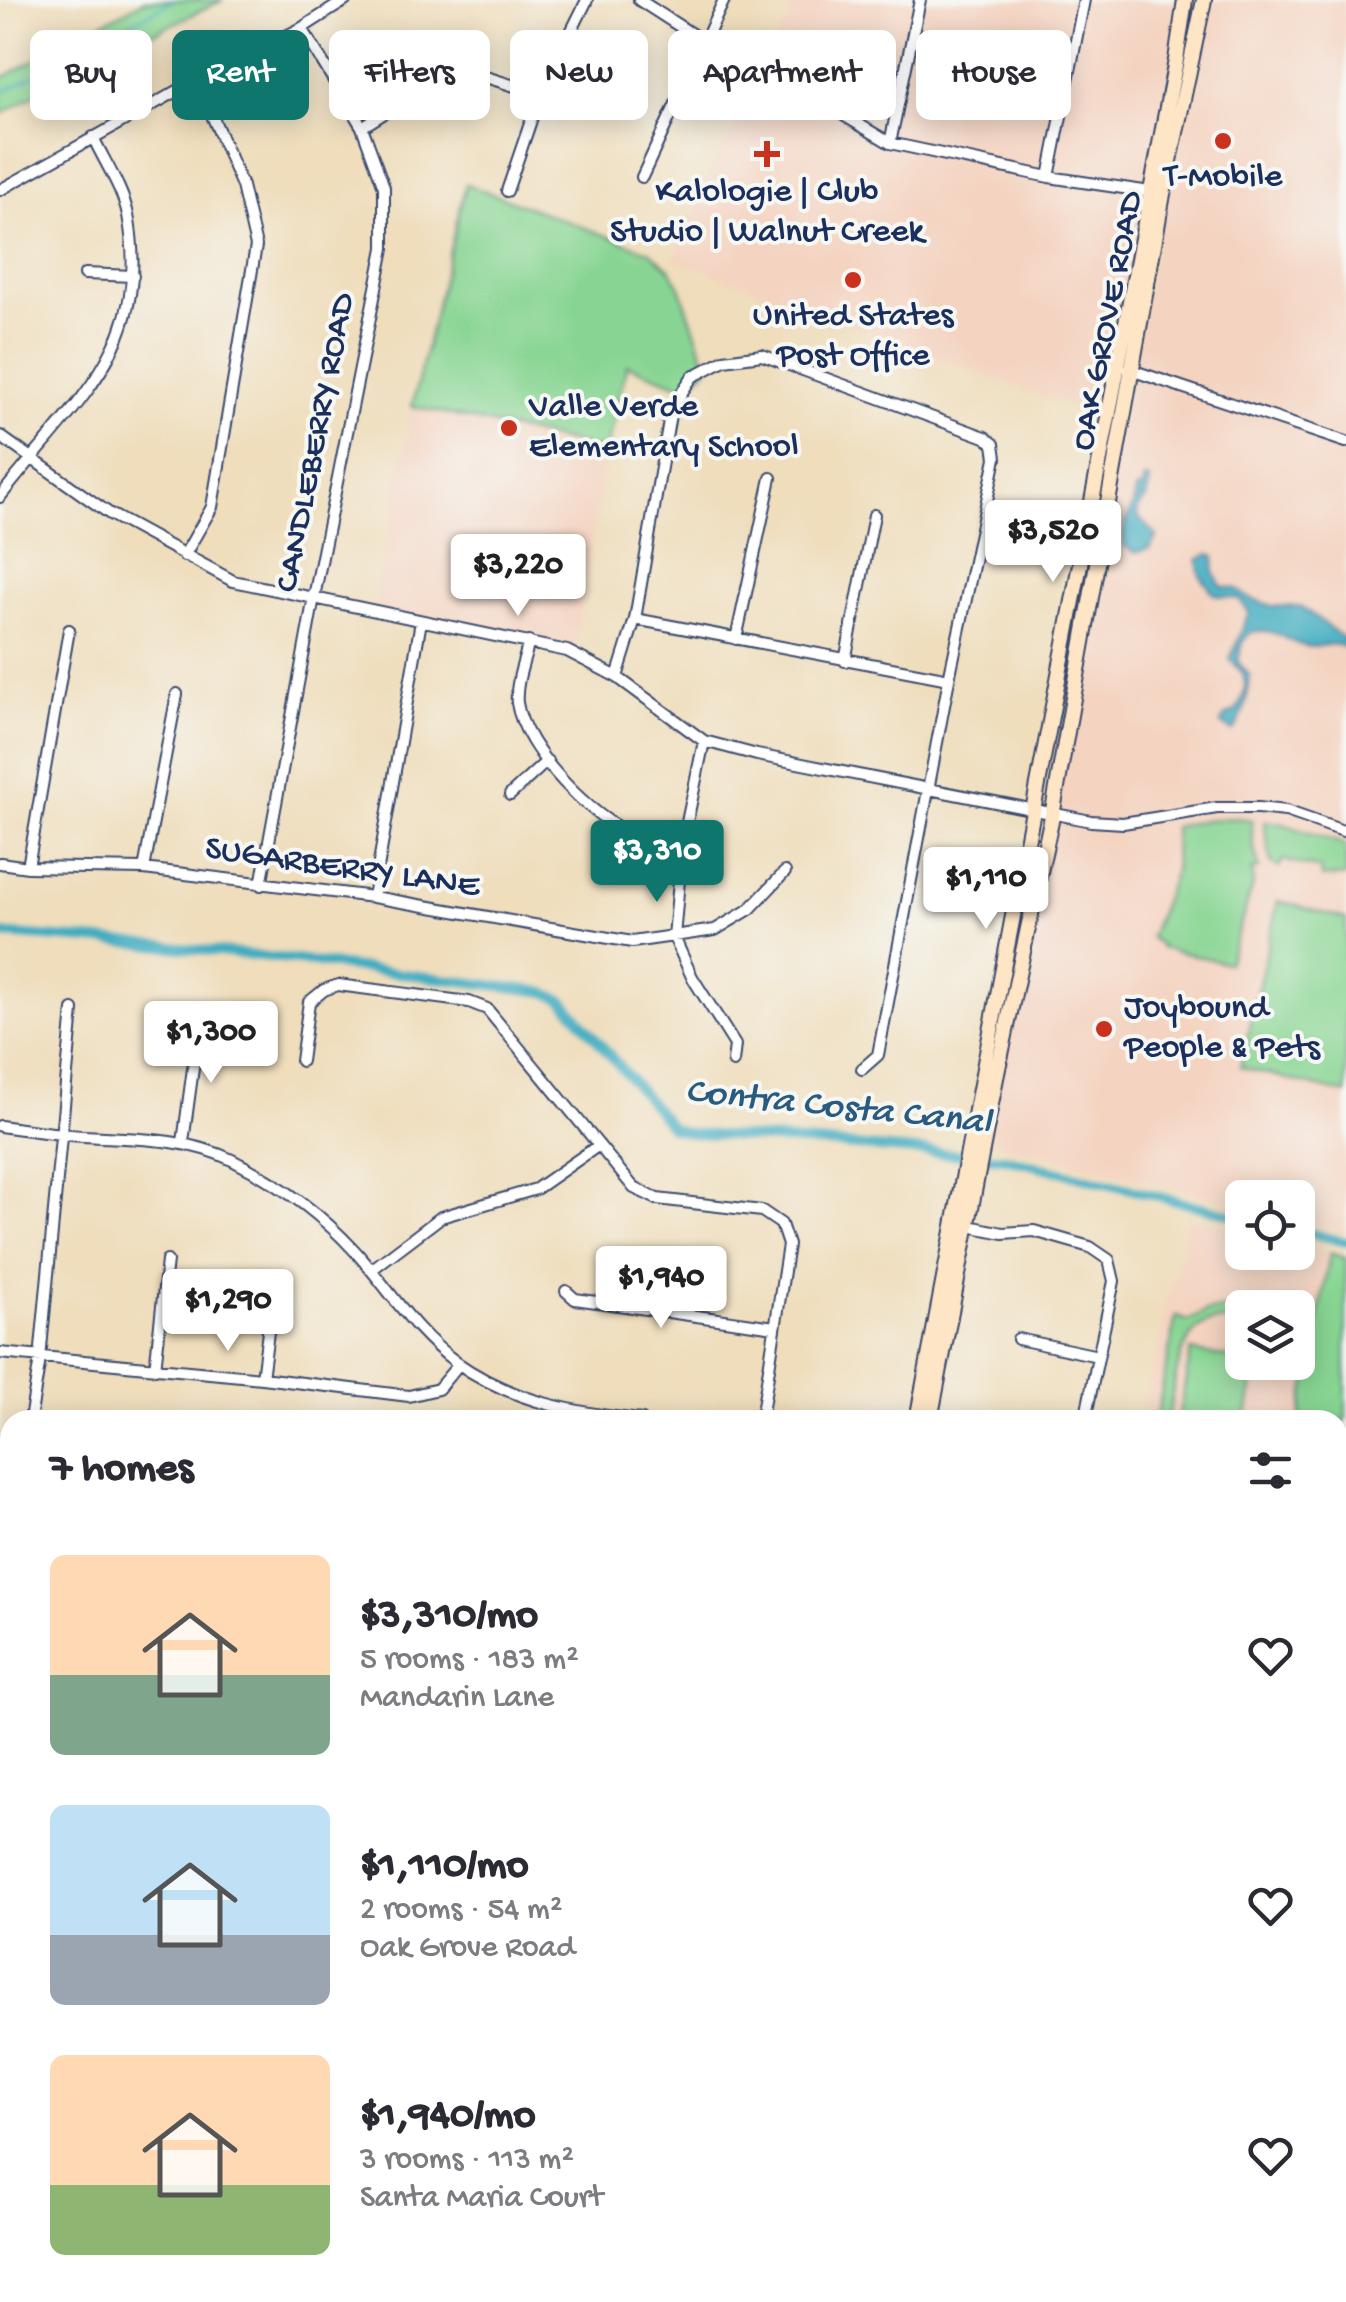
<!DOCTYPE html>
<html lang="en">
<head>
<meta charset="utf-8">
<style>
	:root { --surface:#fff; --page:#f7f7f7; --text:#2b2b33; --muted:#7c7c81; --accent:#0f766e }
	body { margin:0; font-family:"Gochi Hand",sans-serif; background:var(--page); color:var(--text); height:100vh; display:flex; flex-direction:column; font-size:38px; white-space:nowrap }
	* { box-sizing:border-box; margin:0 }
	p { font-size:32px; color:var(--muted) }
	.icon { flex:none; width:55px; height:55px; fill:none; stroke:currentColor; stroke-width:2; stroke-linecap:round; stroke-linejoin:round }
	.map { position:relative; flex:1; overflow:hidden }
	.panel { position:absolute; left:0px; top:1410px; width:1348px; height:892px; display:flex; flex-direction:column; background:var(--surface); border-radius:30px 30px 0 0; box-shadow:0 5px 25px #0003 }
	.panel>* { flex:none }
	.top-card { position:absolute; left:30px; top:30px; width:1288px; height:90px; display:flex; gap:20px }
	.buttons { position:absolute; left:1225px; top:1180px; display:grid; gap:20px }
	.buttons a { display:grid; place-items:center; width:90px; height:90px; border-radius:15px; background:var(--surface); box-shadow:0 5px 25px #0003; font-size:50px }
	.price { position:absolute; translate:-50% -85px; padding:0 22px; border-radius:10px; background:#fff; color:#222; font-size:32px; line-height:65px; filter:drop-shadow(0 2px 5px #0008) }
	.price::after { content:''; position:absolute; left:50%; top:60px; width:30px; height:22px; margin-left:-15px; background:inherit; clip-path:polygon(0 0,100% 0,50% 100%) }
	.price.active { background:var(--accent); color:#fff }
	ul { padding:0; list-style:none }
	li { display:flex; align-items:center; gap:30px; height:250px; padding:0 50px }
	li span { display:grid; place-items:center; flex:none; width:280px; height:200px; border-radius:15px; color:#555 }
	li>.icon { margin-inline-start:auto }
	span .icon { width:120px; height:120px; fill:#fffc; stroke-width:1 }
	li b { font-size:42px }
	h2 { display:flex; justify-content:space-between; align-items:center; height:120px; padding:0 50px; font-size:42px }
	.chip { padding:0 35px; border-radius:15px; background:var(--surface); box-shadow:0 5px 25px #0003; font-size:35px; line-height:90px }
	.chip.active { background:var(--accent); color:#fff }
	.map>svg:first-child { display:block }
	.built { fill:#f4d3c0; fill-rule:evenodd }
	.green { fill:#88d593; stroke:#528278; stroke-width:2.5 }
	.water { fill:#42adc1; stroke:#2e6e90; stroke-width:2.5 }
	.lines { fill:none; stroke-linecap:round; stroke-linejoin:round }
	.stream { stroke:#42adc1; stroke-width:2.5 }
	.canal { stroke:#42adc1; stroke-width:10 }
	.minor-casing { stroke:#3b496c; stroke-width:14 }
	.secondary-casing { stroke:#3b496c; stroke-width:18 }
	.minor { stroke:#fff; stroke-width:10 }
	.secondary { stroke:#fde5c5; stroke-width:14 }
	.poi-dot { fill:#c8321e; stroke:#f6f6f2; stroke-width:4 }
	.labels { text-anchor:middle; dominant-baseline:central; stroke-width:8; stroke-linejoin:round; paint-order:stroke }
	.poi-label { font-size:35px; fill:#1b2f5e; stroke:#f6f6f2 }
	.street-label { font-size:35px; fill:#1b2f5e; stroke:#f6f6f2 }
	.water-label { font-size:38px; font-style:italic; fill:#295b81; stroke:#f6f6f2 }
</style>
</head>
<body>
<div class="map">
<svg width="1346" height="2302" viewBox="0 0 1346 2302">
	<rect width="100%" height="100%" fill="#f6f6f2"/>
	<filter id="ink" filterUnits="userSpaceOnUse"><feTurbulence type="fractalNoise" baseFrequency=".01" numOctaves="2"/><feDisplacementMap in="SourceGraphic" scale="20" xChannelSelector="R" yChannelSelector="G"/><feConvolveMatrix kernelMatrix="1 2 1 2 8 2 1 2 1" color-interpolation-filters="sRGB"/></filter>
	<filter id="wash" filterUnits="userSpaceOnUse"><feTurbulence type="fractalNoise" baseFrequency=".0048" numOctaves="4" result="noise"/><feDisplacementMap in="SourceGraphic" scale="40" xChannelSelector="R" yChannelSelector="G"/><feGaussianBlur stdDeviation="2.25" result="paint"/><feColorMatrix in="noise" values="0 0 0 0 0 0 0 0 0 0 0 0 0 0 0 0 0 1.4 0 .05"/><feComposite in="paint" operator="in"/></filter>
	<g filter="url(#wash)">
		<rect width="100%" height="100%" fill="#efddbb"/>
		<!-- built -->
		<path class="built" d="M793 0H1185L1107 420 673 259 761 66 786 23Z
			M1204 0H1346V1233L1298 1220V1198H1242V1206L985 1139Z
			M466 184 627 365 606 450 574 654 374 610 412 406Z
			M1187 1217 1242 1231V1252H1298V1245L1346 1257V1797L1339 1813 1338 1420H1141ZM1242 1308H1298V1362H1242Z"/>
		<!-- green -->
		<path class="green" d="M145 0H223L80 68 0 115V79Z
			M466 184 651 252 670 269 680 287 708 368 686 387 627 365 606 450 412 406Z
			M1237 818 1252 820V838L1259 869 1252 870 1253 885 1228 963 1162 948 1150 937 1175 871 1174 827 1203 820Z
			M1264 822 1280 823 1346 845V876L1322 878 1320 869 1283 860 1279 867 1271 863Z
			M1278 901 1346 919V1094L1240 1067Z
			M1330 1253 1346 1258V1418L1338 1429V1420H1300Z
			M1224 1309 1242 1313V1326C1179 1300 1176 1379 1168 1420H1156L1176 1316 1188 1321 1205 1312Z
			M1191 1351 1257 1363 1246 1420H1178Z"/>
		<!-- water -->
		<path class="water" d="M1144 479 1150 481 1146 498 1138 509 1137 516 1157 536 1149 549 1135 553 1124 546C1118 524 1136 511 1136 490L1142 487Z
			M1209 554 1215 557 1214 572 1221 586 1236 589 1249 598 1272 606 1302 607 1346 640V648C1330 640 1321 649 1305 646 1282 641 1278 627 1251 632L1242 642 1238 662 1250 676C1249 692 1243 720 1233 731L1221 724 1224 717 1237 710 1246 689 1243 673 1230 660 1249 612 1239 599 1215 595 1201 577 1198 560Z"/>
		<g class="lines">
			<!-- stream -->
			<path class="stream" d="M0 94 174 0
				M1338 1826 1346 1819
				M1241 2302 1242 2292"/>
			<!-- canal -->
			<path class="canal" d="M0 934 133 943 289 959 545 992 564 1001 672 1128 689 1133 1005 1158 1242 1217
				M1298 1230 1346 1242"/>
		</g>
	</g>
	<g filter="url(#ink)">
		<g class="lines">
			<!-- minor casing -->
			<g class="minor-casing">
				<path id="minor" d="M639 0 704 42 761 66 890 143 1049 177 1157 193
					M362 127 437 80 476 74 540 94
					M890 143 920 0
					M642 177 724 0
					M1049 177 1084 0
					M0 190 197 80 302 28 346 0
					M507 191 540 94 587 0
					M85 274 133 276
					M1128 369 1346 442
					M0 436 110 514 233 581 567 651 617 677 704 741 757 755 1091 821 1123 823 1217 808H1258L1286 811 1346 832
					M0 497C73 403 153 348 128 215 123 189 104 161 93 137
					M184 556 212 507 256 246 242 186 197 80
					M635 619 949 679
					M736 639 771 478
					M529 642C524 661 515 684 517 703 524 750 593 820 637 837 651 842 668 843 682 846
					M845 661 874 515
					M617 677 635 619 671 409 692 377 724 360 762 355 985 437 994 444 996 458 949 679 878 1055 862 1069
					M704 741 682 846 674 937 692 977 735 1045 733 1062
					M510 795 547 761
					M0 863 28 867 144 869 373 897 632 942 715 930 750 909 785 872
					M28 867 69 630
					M144 869 177 694
					M261 885 314 597 384 248V187L362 127 302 28
					M373 897 421 621
					M301 1061 309 1002 324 990 338 985 469 1002 487 1009 634 1188 657 1199 762 1211 781 1224 788 1245 761 1420
					M0 1126C28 1130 55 1134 83 1136 134 1139 185 1137 232 1160 278 1183 319 1212 354 1250 389 1288 413 1331 456 1362 512 1402 576 1413 642 1420
					M183 1142 199 1024
					M964 1225 1003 1233 1034 1231 1090 1247 1109 1260 1114 1281 1085 1420
					M371 1270 441 1217 536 1189 599 1145
					M566 1291 575 1299 775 1327
					M1018 1339 1098 1356
					M0 1353 262 1378 409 1396 438 1389 459 1364
					M155 1369 167 1261
					M262 1378 269 1324
					M30 1420 40 1359 73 1010
					M0 1462 10 1463
					M0 1523 10 1504
					M0 1682 10 1690
					M0 1756 10 1737
					M0 2181 10 2182
					M1338 2197 1346 2199
					M0 2292 100 2302
					M418 2302 419 2292
					M588 2302 601 2292
					M1299 2302 1301 2292"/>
			</g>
			<!-- secondary casing -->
			<g class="secondary-casing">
				<path id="secondary" d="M917 1420 1176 60 1185 0
					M930 1420 996 1078 1052 816 1163 194 1204 0
					M0 1856 10 1858
					M0 1878 10 1879
					M1338 2088 1346 2091
					M1338 2109 1346 2111
					M754 2302 756 2292"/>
			</g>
			<!-- minor -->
			<use href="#minor" class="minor"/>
			<!-- secondary -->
			<use href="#secondary" class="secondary"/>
		</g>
	</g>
	<!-- markers -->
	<g class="poi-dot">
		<circle cx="1223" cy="141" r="10"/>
		<path d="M762 139h10v10h10v10h-10v10h-10v-10h-10v-10h10z"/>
		<circle cx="853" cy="280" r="10"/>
		<circle cx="509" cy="428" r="10"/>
		<circle cx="1104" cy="1029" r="10"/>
	</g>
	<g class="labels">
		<!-- poi labels -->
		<g class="poi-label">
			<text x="1223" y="178">T-Mobile</text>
			<text x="767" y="193">Kalologie | Club<tspan x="767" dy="40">Studio | Walnut Creek</tspan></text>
			<text x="853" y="317">United States<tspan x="853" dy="40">Post Office</tspan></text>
			<text x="529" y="408" text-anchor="start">Valle Verde<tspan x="529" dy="40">Elementary School</tspan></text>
			<text x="1124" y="1009" text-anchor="start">Joybound<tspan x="1124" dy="40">People &amp; Pets</tspan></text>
		</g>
		<!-- street labels -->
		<g class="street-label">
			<text transform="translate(1109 321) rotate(-79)">OAK GROVE ROAD</text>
			<text transform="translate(317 443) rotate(-79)">CANDLEBERRY ROAD</text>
			<text transform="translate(342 869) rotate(8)">SUGARBERRY LANE</text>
		</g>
		<!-- water labels -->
		<g class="water-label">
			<text transform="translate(838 1109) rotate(6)">Contra Costa Canal</text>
		</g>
	</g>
</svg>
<div class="buttons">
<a><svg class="icon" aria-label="locate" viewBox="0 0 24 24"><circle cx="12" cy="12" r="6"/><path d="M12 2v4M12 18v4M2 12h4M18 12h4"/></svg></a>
<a><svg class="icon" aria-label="layers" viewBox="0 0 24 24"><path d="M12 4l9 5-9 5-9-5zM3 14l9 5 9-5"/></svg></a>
</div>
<b class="price" style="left:1053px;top:585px">$3,520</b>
<b class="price" style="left:518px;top:619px">$3,220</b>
<b class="price active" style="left:657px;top:905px">$3,310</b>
<b class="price" style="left:986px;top:932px">$1,110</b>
<b class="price" style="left:211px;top:1086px">$1,300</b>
<b class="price" style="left:661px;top:1331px">$1,940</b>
<b class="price" style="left:228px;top:1354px">$1,290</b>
<div class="top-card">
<a class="chip">Buy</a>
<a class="chip active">Rent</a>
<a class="chip">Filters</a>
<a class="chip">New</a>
<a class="chip">Apartment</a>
<a class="chip">House</a>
</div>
<section class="panel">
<h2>7 homes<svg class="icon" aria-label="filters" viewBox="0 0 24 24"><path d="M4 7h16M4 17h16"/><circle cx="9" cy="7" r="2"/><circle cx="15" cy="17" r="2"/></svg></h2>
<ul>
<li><span style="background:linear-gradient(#ffd9b3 60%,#7fa58c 0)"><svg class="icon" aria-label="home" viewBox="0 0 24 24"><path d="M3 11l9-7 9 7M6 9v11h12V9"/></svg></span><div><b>$3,310/mo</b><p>5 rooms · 183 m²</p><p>Mandarin Lane</p></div><svg class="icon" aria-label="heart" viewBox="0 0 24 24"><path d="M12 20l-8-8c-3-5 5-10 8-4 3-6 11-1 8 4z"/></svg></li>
<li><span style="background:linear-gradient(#bfe0f5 65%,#9aa5b1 0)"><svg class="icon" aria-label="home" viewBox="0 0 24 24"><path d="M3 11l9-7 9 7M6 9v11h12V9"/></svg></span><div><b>$1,110/mo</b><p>2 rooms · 54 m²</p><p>Oak Grove Road</p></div><svg class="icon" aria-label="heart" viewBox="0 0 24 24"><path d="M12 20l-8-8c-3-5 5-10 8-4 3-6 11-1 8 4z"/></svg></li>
<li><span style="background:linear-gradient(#ffd9b3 65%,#8fb573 0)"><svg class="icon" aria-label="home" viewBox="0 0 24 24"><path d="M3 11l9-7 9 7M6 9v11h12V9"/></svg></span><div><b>$1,940/mo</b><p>3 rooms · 113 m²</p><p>Santa Maria Court</p></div><svg class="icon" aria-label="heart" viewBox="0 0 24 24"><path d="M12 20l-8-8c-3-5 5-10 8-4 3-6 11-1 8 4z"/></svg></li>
</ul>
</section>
</div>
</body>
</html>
